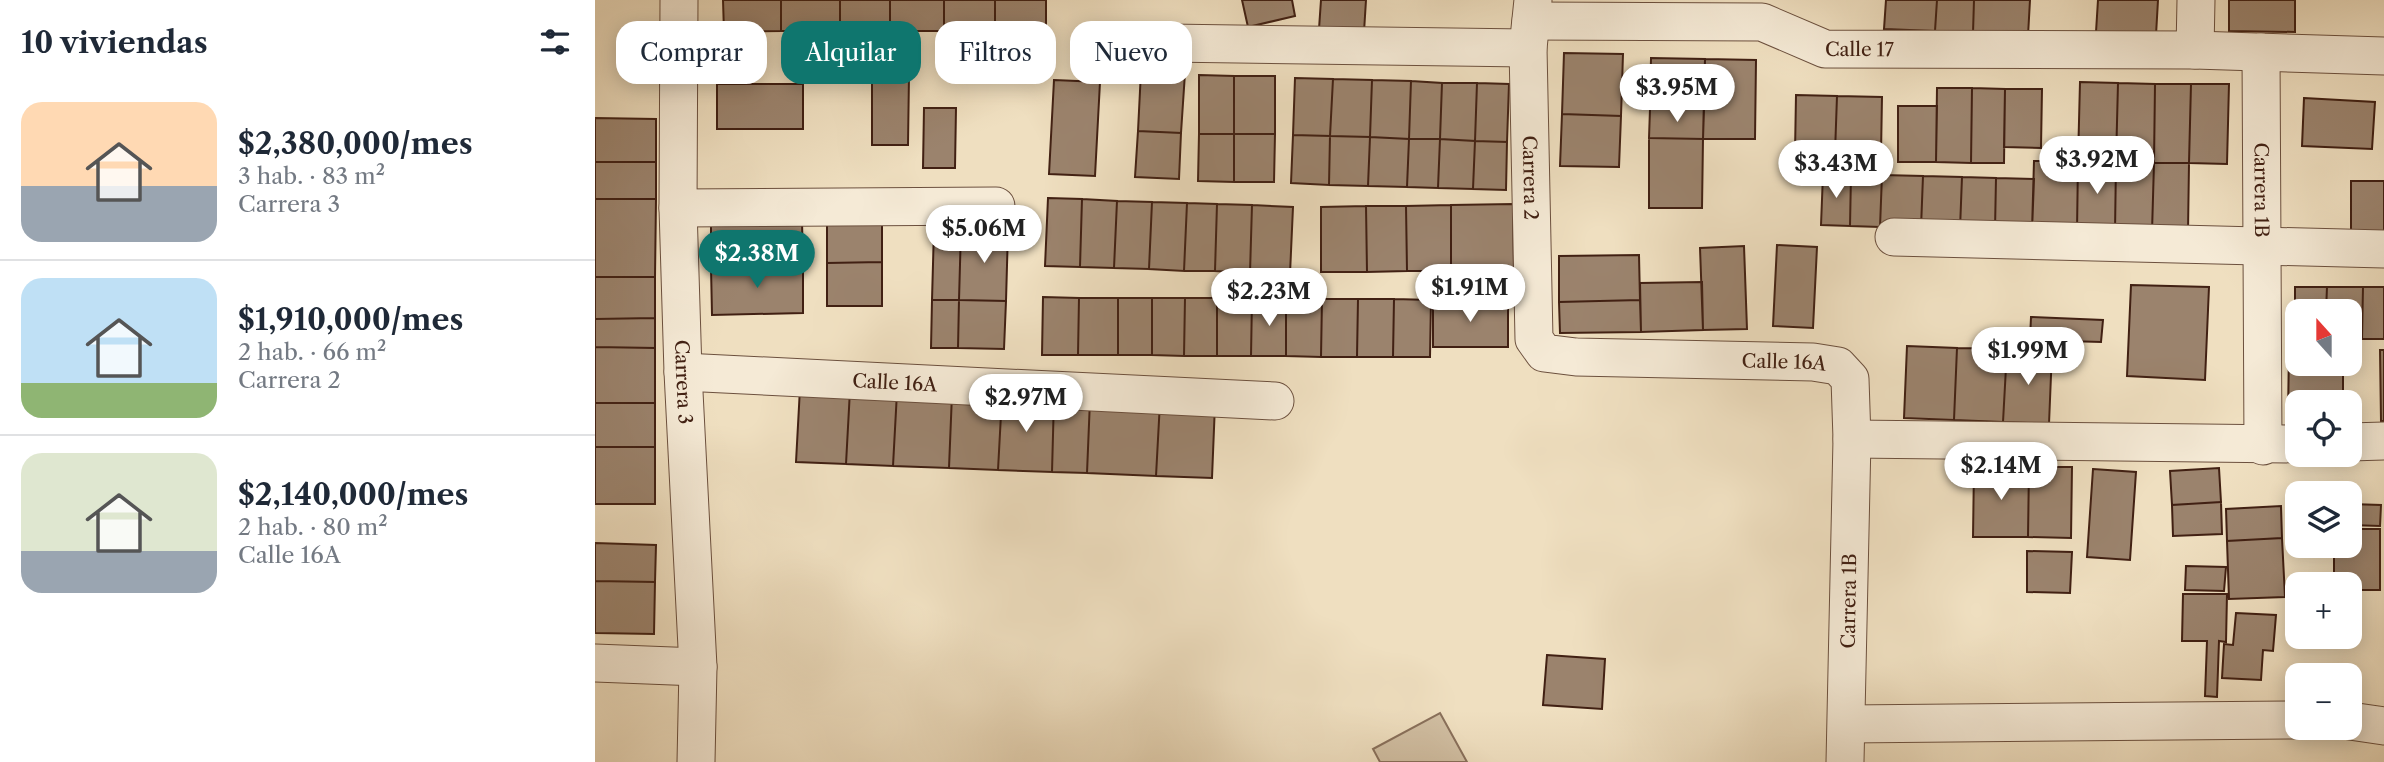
<!DOCTYPE html>
<html lang="es">
<head>
<meta charset="utf-8">
<style>
	:root { --surface:#fff; --page:#f6f6f7; --text:#1f2937; --muted:#747a83; --line:#e0e1e3; --accent:#0f766e }
	body { margin:0; font-family:"Libre Caslon Text",serif; background:var(--page); color:var(--text); height:100vh; display:flex; flex-direction:column; font-size:26px; white-space:nowrap }
	* { box-sizing:border-box; margin:0 }
	p { font-size:23px; color:var(--muted) }
	.icon { flex:none; width:38px; height:38px; fill:none; stroke:currentColor; stroke-width:2; stroke-linecap:round; stroke-linejoin:round }
	.map { position:relative; flex:1; overflow:hidden }
	.details { display:flex; flex-direction:column; background:var(--surface); width:595px }
	.details>* { flex:none }
	.top-card { position:absolute; left:21px; top:21px; width:665px; height:63px; display:flex; gap:14px }
	.needle { width:46px; rotate:339deg }
	.fabs { position:absolute; left:1690px; top:299px; display:grid; gap:14px }
	.fabs a { display:grid; place-items:center; width:77px; height:77px; border-radius:14px; background:var(--surface); box-shadow:0 4px 18px #0003; font-size:35px }
	.price { position:absolute; translate:-50% -60px; padding:0 16px; border-radius:24px; background:#fff; color:#222; font-size:23px; line-height:46px; filter:drop-shadow(0 2px 4px #0008) }
	.price::after { content:''; position:absolute; left:50%; top:42px; width:21px; height:16px; margin-left:-10px; background:inherit; clip-path:polygon(0 0,100% 0,50% 100%) }
	.price.selected { background:var(--accent); color:#fff }
	ul { padding:0; list-style:none }
	li { display:flex; align-items:center; gap:21px; height:175px; padding:0 21px }
	li+li { border-top:2px solid var(--line) }
	li span { display:grid; place-items:center; flex:none; width:196px; height:140px; border-radius:21px; color:#555 }
	li>.icon { margin-inline-start:auto }
	span .icon { width:84px; height:84px; fill:#fffc; stroke-width:1 }
	li b { font-size:30px }
	h2 { display:flex; justify-content:space-between; align-items:center; height:84px; padding:0 21px; font-size:30px }
	.tag { padding:0 24px; border-radius:21px; background:var(--surface); box-shadow:0 4px 18px #0003; font-size:24px; line-height:63px }
	.tag.selected { background:var(--accent); color:#fff }
	main { display:flex; flex:1; min-height:0 }
	.map>svg:first-child { display:block }
	.green { fill:#d1bfa3; stroke:#89705b; stroke-width:2 }
	.building { fill:#9b836d; stroke:#412013; stroke-width:2 }
	.lines { fill:none; stroke-linecap:round; stroke-linejoin:round }
	.street-casing { stroke:#6c503e; stroke-width:39 }
	.street { stroke:#f5ead6; stroke-width:37 }
	.labels { text-anchor:middle; dominant-baseline:central; stroke-width:5; stroke-linejoin:round; paint-order:stroke }
	.street-label { font-size:19px; fill:#412013; stroke:#f5ead6 }
</style>
</head>
<body>
<main>
<section class="details">
<h2>10 viviendas<svg class="icon" aria-label="filters" viewBox="0 0 24 24"><path d="M4 7h16M4 17h16"/><circle cx="9" cy="7" r="2"/><circle cx="15" cy="17" r="2"/></svg></h2>
<ul>
<li><span style="background:linear-gradient(#ffd9b3 60%,#9aa5b1 0)"><svg class="icon" aria-label="home" viewBox="0 0 24 24"><path d="M3 11l9-7 9 7M6 9v11h12V9"/></svg></span><div><b>$2,380,000/mes</b><p>3 hab. · 83 m²</p><p>Carrera 3</p></div></li>
<li><span style="background:linear-gradient(#bfe0f5 75%,#8fb573 0)"><svg class="icon" aria-label="home" viewBox="0 0 24 24"><path d="M3 11l9-7 9 7M6 9v11h12V9"/></svg></span><div><b>$1,910,000/mes</b><p>2 hab. · 66 m²</p><p>Carrera 2</p></div></li>
<li><span style="background:linear-gradient(#dfe7d0 70%,#9aa5b1 0)"><svg class="icon" aria-label="home" viewBox="0 0 24 24"><path d="M3 11l9-7 9 7M6 9v11h12V9"/></svg></span><div><b>$2,140,000/mes</b><p>2 hab. · 80 m²</p><p>Calle 16A</p></div></li>
</ul>
</section>
<div class="map">
<svg width="1789" height="762" viewBox="0 0 1789 762">
	<rect width="100%" height="100%" fill="#efdfc0"/>
	<filter id="stains"><feTurbulence type="fractalNoise" baseFrequency=".00286" numOctaves="4"/><feColorMatrix values="0 0 0 0 .2 0 0 0 0 .09 0 0 0 0 .02 0 0 0 .5 -.17"/></filter>
	<radialGradient id="worn" r=".72"><stop offset=".6" stop-color="#630" stop-opacity="0"/><stop offset="1" stop-color="#630" stop-opacity=".3"/></radialGradient>
	<!-- green -->
	<path class="green" d="M845 713 872 762H785L778 749Z"/>
	<!-- building -->
	<path class="building" d="M128 0H186V31L129 32Z
		M186 0H245V31H186Z
		M245 0H295V31H245Z
		M295 0H349V31H295Z
		M349 0H400V30L349 31Z
		M400 0H451V30H400Z
		M647 0H697L700 16 653 27Z
		M726 0H771L769 32 724 29Z
		M1291 0H1342L1340 31 1289 29Z
		M1342 0H1379L1378 33 1340 31Z
		M1379 0H1435L1433 36 1378 33Z
		M1503 0H1563L1561 35 1501 32Z
		M1634 0H1700V32L1634 31Z
		M969 53 1028 54 1026 116 967 114Z
		M1056 58 1110 59 1109 109H1055Z
		M1110 59 1161 60 1160 139H1108Z
		M546 71 590 73 586 133 543 131Z
		M277 75H314L313 145H277Z
		M604 75 639 76V134H604Z
		M639 76H680V134H639Z
		M700 78 738 79 735 136 698 135Z
		M738 79 777 80 775 137 735 136Z
		M459 80 505 82 500 176 454 174Z
		M777 80 816 81 814 139 775 137Z
		M816 81 847 83 845 139H814Z
		M1485 82 1523 83 1521 162 1483 161Z
		M847 83H882L880 141 845 139Z
		M882 83 914 84 912 142 880 141Z
		M1523 83 1560 84 1559 163 1521 162Z
		M122 84H208V129H122Z
		M1560 84H1596L1594 163H1559Z
		M1596 84H1634L1632 164 1594 163Z
		M1342 88H1377L1376 163 1341 162Z
		M1377 88 1410 89 1409 163H1376Z
		M1410 89H1447L1446 148 1409 147Z
		M1201 95 1242 96 1240 153H1200Z
		M1242 96 1287 97 1286 154 1240 153Z
		M1709 98 1780 102 1777 149 1707 146Z
		M1303 106H1342L1341 162H1303Z
		M329 108H361L360 168H328Z
		M1055 109H1109L1108 139 1054 138Z
		M967 114 1026 116 1024 167 965 166Z
		M0 118 61 119V162H0Z
		M543 131 586 133 584 179 540 177Z
		M604 134H639V182L603 181Z
		M639 134H680L679 182H639Z
		M698 135 735 136 734 185 696 183Z
		M735 136 775 137 773 186 734 185Z
		M775 137 814 139 812 187 773 186Z
		M1054 138 1108 139 1107 208H1054Z
		M814 139H845L843 188 812 187Z
		M845 139 880 141 878 189 843 188Z
		M880 141 912 142 911 190 878 189Z
		M1439 161H1483L1482 231H1437Z
		M1483 161 1521 162 1520 232 1482 231Z
		M0 162H61V199H0Z
		M1521 162 1559 163 1557 232H1520Z
		M1559 163H1594L1593 233 1557 232Z
		M1228 174 1256 175 1255 226 1226 225Z
		M1256 175H1287L1285 227 1255 226Z
		M1287 175 1328 176 1326 228 1285 227Z
		M1328 176 1367 177 1365 229 1326 228Z
		M1367 177 1401 178 1400 230 1365 229Z
		M1401 178 1439 179 1437 231 1400 230Z
		M1756 181H1789V231H1756Z
		M453 198 487 199 485 267 450 266Z
		M0 199H61L60 277H0Z
		M487 199 522 201 519 268 485 267Z
		M522 201 557 202 554 269 519 268Z
		M557 202 592 203 589 271 554 269Z
		M592 203 622 204 620 271H589Z
		M622 204 657 205 655 273 620 271Z
		M918 204 919 270 856 271V205Z
		M657 205 698 207 695 274 655 273Z
		M856 205V271H812L811 206Z
		M771 206H811L812 271 772 272Z
		M771 206 772 272H726V207Z
		M207 221 208 265 116 267V222Z
		M232 222H287V262L232 263Z
		M339 228 366 229 364 300H337Z
		M366 229 413 230 411 301 364 300Z
		M1182 245 1222 247 1218 328 1178 326Z
		M1149 246 1152 329 1108 330 1105 248Z
		M1044 255 1045 300 964 302V256Z
		M287 262V306H232V263Z
		M208 265V313L117 315 116 267Z
		M0 277H60V318L0 319Z
		M1107 282 1108 330 1046 332 1045 283Z
		M1536 285 1614 287 1610 380 1532 376Z
		M1700 287H1732L1731 312H1703V339H1700Z
		M1732 287H1768L1767 339H1755V312H1731Z
		M1768 287H1789V339H1767Z
		M448 297 484 298 483 355H447Z
		M484 298H523V355H483Z
		M523 298H557V355H523Z
		M557 298H590L589 356 557 355Z
		M590 298H622V356H589Z
		M622 298 657 299 656 356H622Z
		M657 299H691V356H656Z
		M691 299H727L726 357 691 356Z
		M727 299H763L762 357H726Z
		M763 299H799L798 357H762Z
		M799 299 836 300 835 357H798Z
		M337 300H364L363 348H336Z
		M364 300 411 301 409 349 363 348Z
		M1045 300 1046 332 965 333 964 302Z
		M838 301H913V347H838Z
		M1436 317 1508 320 1506 342 1435 340Z
		M60 318V348L0 347V319Z
		M1312 346 1362 348 1359 420 1309 418Z
		M0 347 60 348V403H0Z
		M1362 348 1412 349 1408 422 1359 420Z
		M1412 349 1457 351 1454 424 1408 422Z
		M1694 350H1703V364H1748V402H1703V414H1693Z
		M1785 350H1789V421H1786Z
		M205 388 255 390 251 464 201 462Z
		M255 390 302 392 298 466 251 464Z
		M302 392 357 394 354 468 298 466Z
		M357 394 407 396 403 470 354 468Z
		M407 396 459 398 457 472 403 470Z
		M459 398 495 400 492 473 457 472Z
		M495 400 565 402 561 476 492 473Z
		M565 402 620 404 617 478 561 476Z
		M0 403H60V447H0Z
		M0 447H60V504H0Z
		M1379 467H1434L1433 537H1378Z
		M1434 467H1477L1476 538 1433 537Z
		M1624 468 1626 502 1577 505 1575 471Z
		M1498 469 1541 472 1535 560 1492 557Z
		M1626 502 1627 534 1578 536 1577 505Z
		M1755 504 1786 505 1785 526 1755 525Z
		M1686 506 1687 538 1632 541 1631 509Z
		M1755 529H1785V590H1755V584H1739V546H1755Z
		M1687 538 1690 597 1634 599 1632 541Z
		M0 543 61 545 60 582 0 581Z
		M1432 551 1477 552 1475 593 1432 592Z
		M1591 566 1631 567 1629 591 1590 590Z
		M0 581 60 582 59 634 0 633Z
		M1588 594H1632L1631 642 1624 641 1622 697 1610 696 1612 641H1587Z
		M1641 613 1681 615 1678 651 1668 650 1666 680 1627 678 1629 644 1638 645Z
		M952 655 1010 659 1007 709 948 705Z"/>
	<g class="lines">
		<!-- street casing -->
		<g class="street-casing">
			<g id="street">
				<path id="s1" d="M84 0 83 208 88 372 103 667 101 762"/>
				<path id="s2" d="M938 0 933 48 939 339 949 353 981 357 1218 362 1243 366 1255 379 1257 439 1250 762"/>
				<path id="s3" d="M936 21 1167 22 1230 49 1600 50 1789 56"/>
				<path d="M573 43 933 48"/>
				<path d="M1600 50 1601 0"/>
				<path id="s4" d="M1666 52 1668 446"/>
				<path d="M83 208 401 206"/>
				<path d="M1299 237 1789 249"/>
				<path id="s5" d="M88 372 680 401"/>
				<path d="M1257 439 1703 444"/>
				<path d="M1755 442 1789 441"/>
				<path d="M0 663 103 667"/>
				<path d="M1755 721 1789 726"/>
				<path d="M1252 724 1703 720"/>
			</g>
		</g>
		<!-- street -->
		<use href="#street" class="street"/>
	</g>
	<g class="labels">
		<!-- street labels -->
		<g class="street-label">
			<text stroke="none"><textPath href="#s3" startOffset="334">Calle 17</textPath></text>
			<text stroke="none"><textPath href="#s2" startOffset="178">Carrera 2</textPath></text>
			<text stroke="none"><textPath href="#s4" startOffset="138">Carrera 1B</textPath></text>
			<text stroke="none"><textPath href="#s2" startOffset="597">Calle 16A</textPath></text>
			<text stroke="none"><textPath href="#s1" startOffset="382">Carrera 3</textPath></text>
			<text stroke="none"><textPath href="#s5" startOffset="212">Calle 16A</textPath></text>
			<text transform="translate(1254 601) rotate(-89)">Carrera 1B</text>
		</g>
	</g>
	<rect width="100%" height="100%" filter="url(#stains)"/>
	<rect width="100%" height="100%" fill="url(#worn)"/>
</svg>
<div class="fabs">
<a><svg class="needle" viewBox="-14 -14 28 28"><path d="M0-13l5 13h-10z" fill="#e53935"/><path d="M0 13l5-13h-10z" fill="#747a83"/></svg></a>
<a><svg class="icon" aria-label="locate" viewBox="0 0 24 24"><circle cx="12" cy="12" r="6"/><path d="M12 2v4M12 18v4M2 12h4M18 12h4"/></svg></a>
<a><svg class="icon" aria-label="layers" viewBox="0 0 24 24"><path d="M12 4l9 5-9 5-9-5zM3 14l9 5 9-5"/></svg></a>
<a>+</a>
<a>−</a>
</div>
<b class="price" style="left:1082px;top:124px">$3.95M</b>
<b class="price" style="left:1502px;top:196px">$3.92M</b>
<b class="price" style="left:1241px;top:200px">$3.43M</b>
<b class="price" style="left:389px;top:265px">$5.06M</b>
<b class="price selected" style="left:162px;top:290px">$2.38M</b>
<b class="price" style="left:875px;top:324px">$1.91M</b>
<b class="price" style="left:674px;top:328px">$2.23M</b>
<b class="price" style="left:1433px;top:387px">$1.99M</b>
<b class="price" style="left:431px;top:434px">$2.97M</b>
<b class="price" style="left:1406px;top:502px">$2.14M</b>
<div class="top-card">
<a class="tag">Comprar</a>
<a class="tag selected">Alquilar</a>
<a class="tag">Filtros</a>
<a class="tag">Nuevo</a>
</div>
</div>
</main>
</body>
</html>
